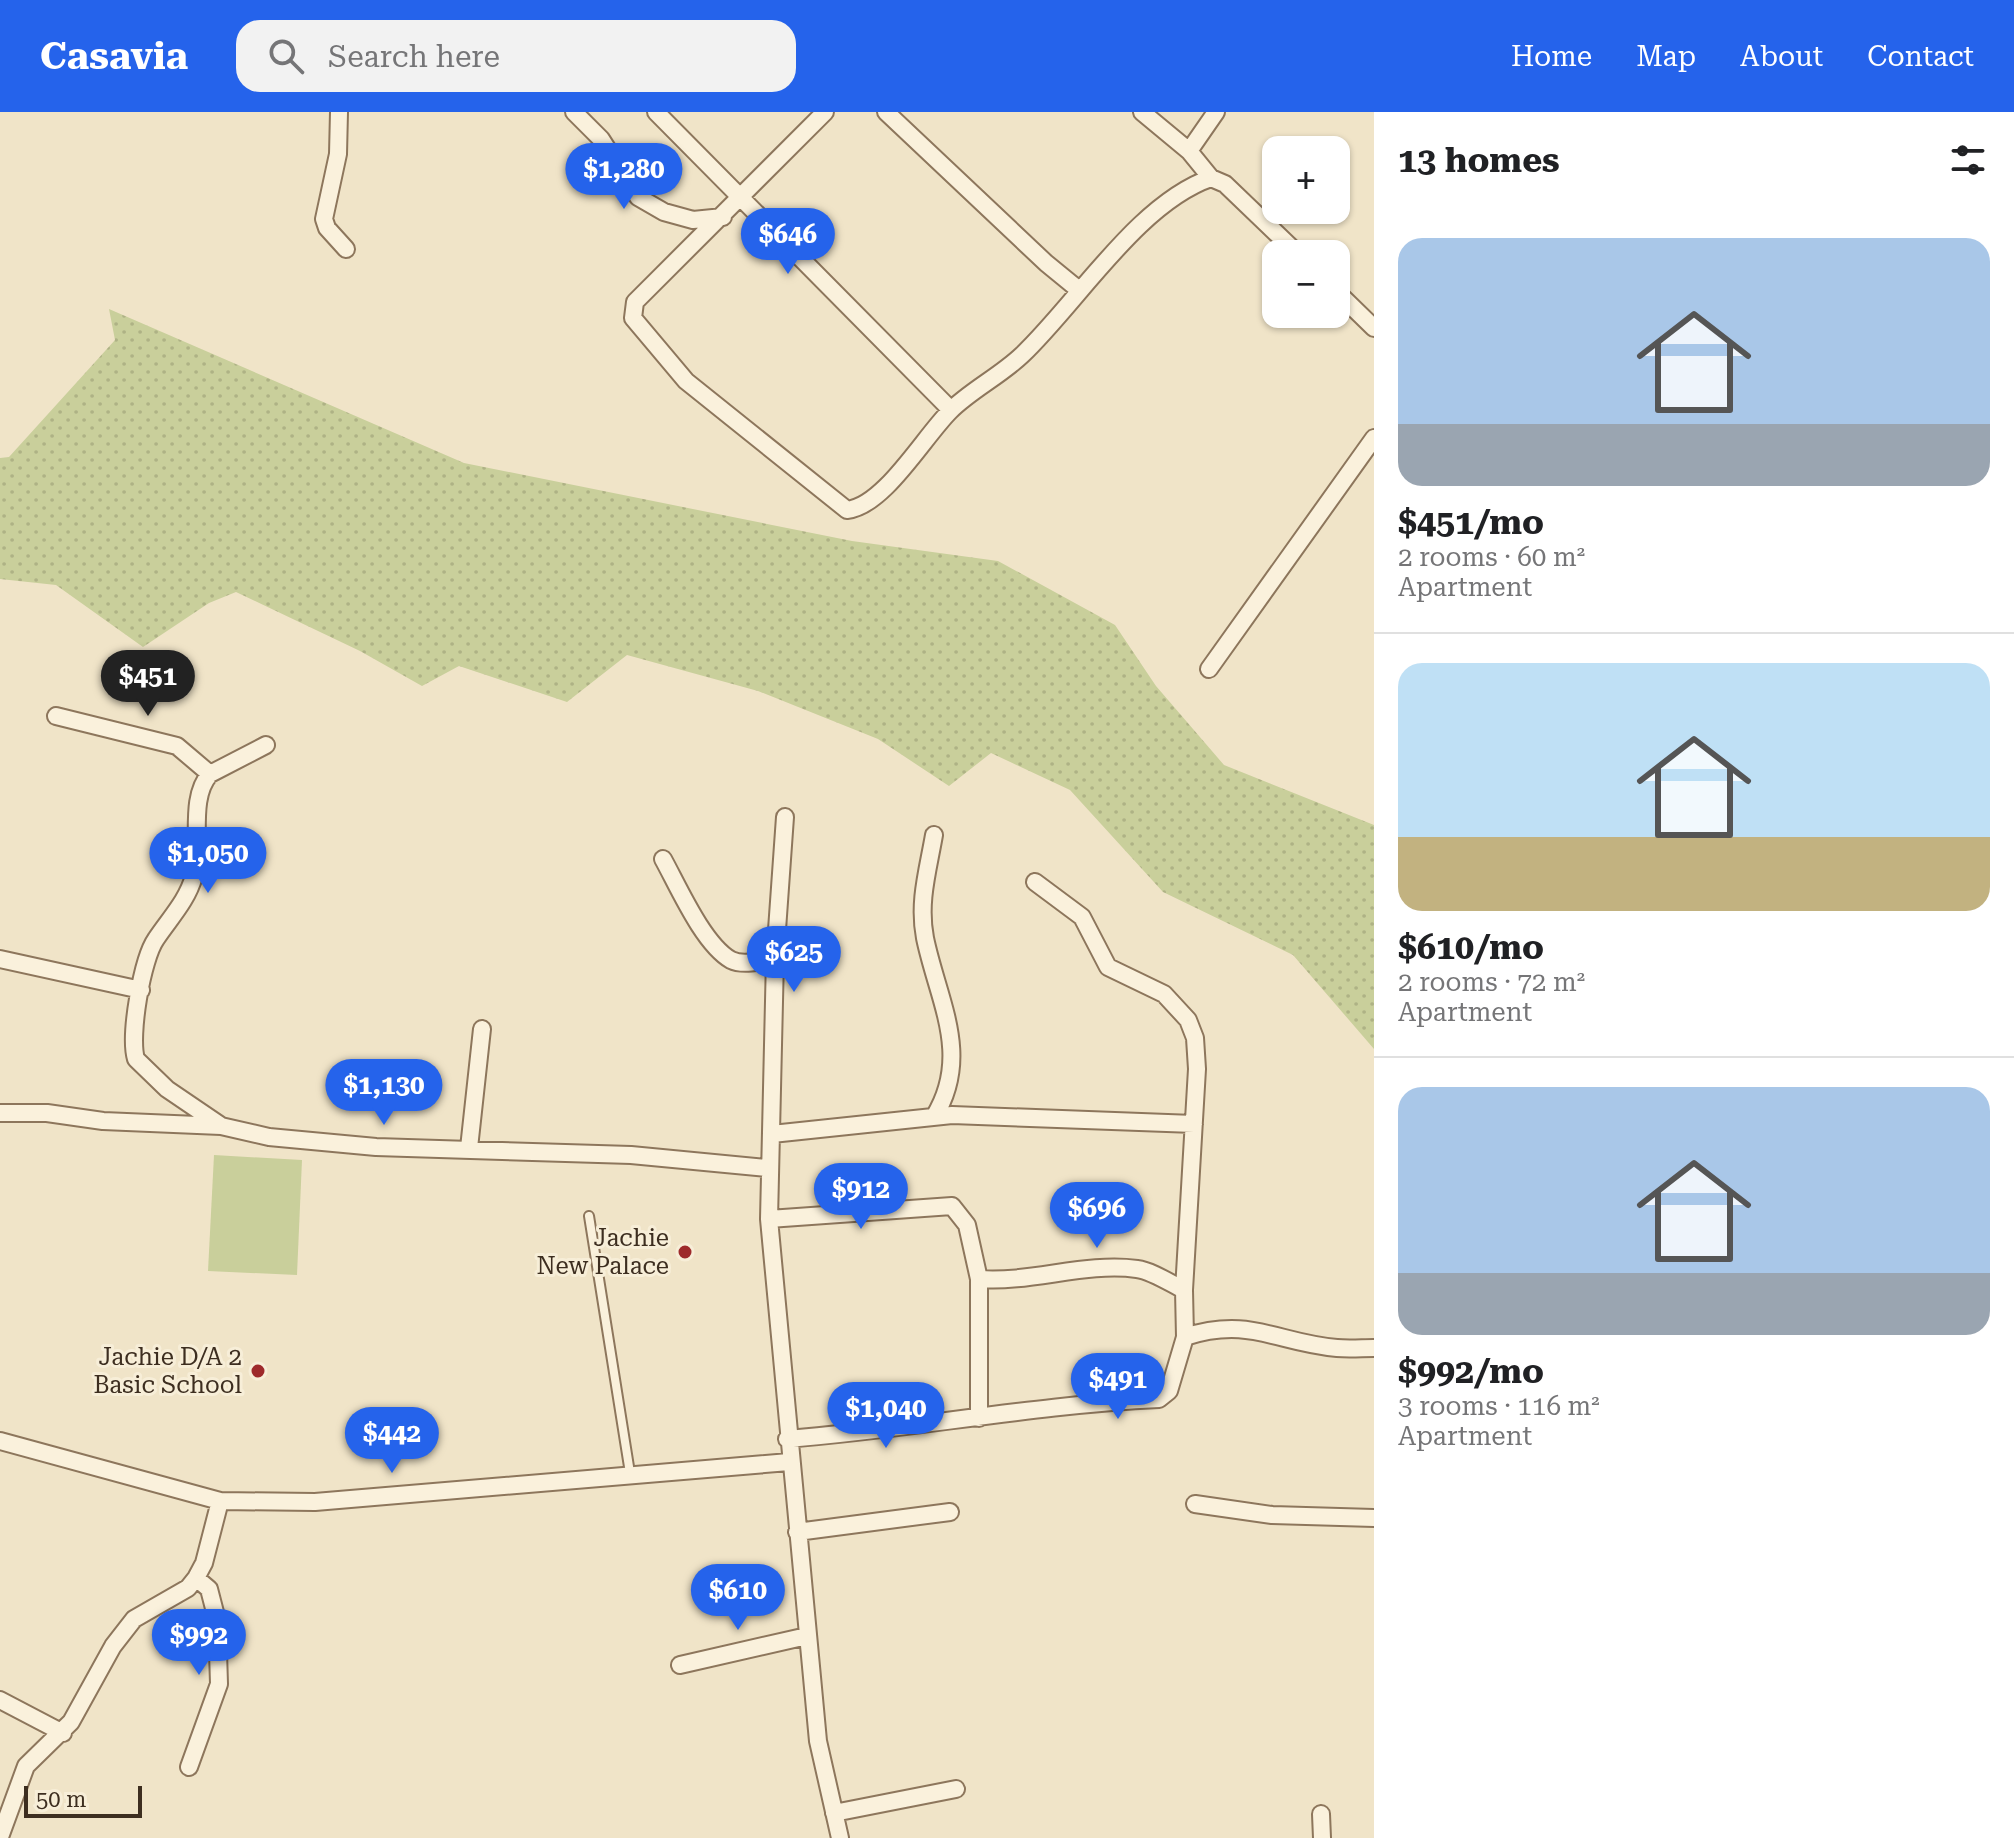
<!DOCTYPE html>
<html lang="en">
<head>
<meta charset="utf-8">
<style>
	:root { --surface:#fff; --page:#f2f2f2; --text:#202124; --muted:#757577; --line:#e0e0e0; --accent:#2563eb }
	body { margin:0; font-family:"Roboto Serif",serif; background:var(--page); color:var(--text); height:100vh; display:flex; flex-direction:column; font-size:30px; white-space:nowrap }
	* { box-sizing:border-box; margin:0 }
	p { font-size:26px; color:var(--muted) }
	.icon { flex:none; width:44px; height:44px; fill:none; stroke:currentColor; stroke-width:2; stroke-linecap:round; stroke-linejoin:round }
	.map { position:relative; flex:1; overflow:hidden }
	.drawer { display:flex; flex-direction:column; background:var(--surface); width:640px }
	.drawer>* { flex:none }
	.tools { position:absolute; left:1262px; top:24px; display:grid; gap:16px }
	.tools a { display:grid; place-items:center; width:88px; height:88px; border-radius:16px; background:var(--surface); box-shadow:0 2px 6px #0004; font-size:40px }
	.scale { position:absolute; left:24px; bottom:20px; width:118px; box-sizing:border-box; padding-left:8px; border:4px solid #3d2e20; border-top:0; font-size:22px; line-height:28px; white-space:nowrap; color:#3d2e20; -webkit-text-stroke:6px #f7eed8; paint-order:stroke }
	.price { position:absolute; translate:-50% -68px; padding:0 18px; border-radius:28px; background:var(--accent); color:#fff; font-size:26px; line-height:52px; filter:drop-shadow(0 2px 4px #0008) }
	.price::after { content:''; position:absolute; left:50%; top:48px; width:24px; height:18px; margin-left:-12px; background:inherit; clip-path:polygon(0 0,100% 0,50% 100%) }
	.price.current { background:#222; color:#fff }
	ul { padding:0; list-style:none }
	li { display:grid; align-content:center; gap:16px; height:424px; padding:0 24px }
	li+li { border-top:2px solid var(--line) }
	li span { display:grid; place-items:center; height:248px; border-radius:24px; color:#555 }
	li>.icon { margin-inline-start:auto }
	span .icon { width:144px; height:144px; fill:#fffc; stroke-width:1 }
	li b { font-size:34px }
	h2 { display:flex; justify-content:space-between; align-items:center; height:96px; padding:0 24px; font-size:34px }
	header { display:flex; align-items:center; gap:48px; box-sizing:border-box; height:112px; padding:0 40px; background:var(--accent); color:#fff }
	header strong { font-size:38px }
	nav { display:flex; gap:44px; margin-inline-start:auto; font-size:28px }
	.search { width:560px; height:72px; background:var(--page); display:flex; align-items:center; gap:20px; box-sizing:border-box; padding:0 28px; border-radius:24px; color:var(--muted); font-size:30px }
	main { display:flex; flex:1; min-height:0 }
	.map>svg:first-child { display:block }
	.grass { fill:url(#grass-dots) }
	.pitch { fill:#c9cf9b }
	.lines { fill:none; stroke-linecap:round; stroke-linejoin:round }
	.lane-casing { stroke:#8d765c; stroke-width:12 }
	.street-casing { stroke:#8d765c; stroke-width:20 }
	.lane { stroke:#faf1dc; stroke-width:8 }
	.street { stroke:#faf1dc; stroke-width:16 }
	.poi-dot { fill:#9e2a2b; stroke:#f7eed8; stroke-width:3 }
	.labels { text-anchor:middle; dominant-baseline:central; stroke-width:6; stroke-linejoin:round; paint-order:stroke }
	.poi-label { font-size:24px; fill:#3d2e20; stroke:#f7eed8; text-anchor:end }
</style>
</head>
<body>
<header>
<strong>Casavia</strong>
<div class="search"><svg class="icon" aria-label="search" viewBox="0 0 24 24"><circle cx="10" cy="10" r="6"/><path d="M15 15l6 6"/></svg>Search here</div>
<nav><a>Home</a><a>Map</a><a>About</a><a>Contact</a></nav>
</header>
<main>
<div class="map">
<svg width="1374" height="1726" viewBox="0 0 1374 1726">
	<defs>
		<pattern id="grass-dots" width="8" height="8" patternUnits="userSpaceOnUse" patternTransform="scale(2)"><rect width="8" height="8" fill="#c9cf9b"/><path d="M2 2h.1M6 6h.1" fill="none" stroke="#aeb285" stroke-width="1.8" stroke-linecap="round"/></pattern>
	</defs>
	<rect width="100%" height="100%" fill="#f0e4c8"/>
	<!-- grass -->
	<path class="grass" d="M109 197 464 351 852 429 998 449 1115 513 1156 574 1224 653 1374 713V937L1293 843 1163 780 1070 678 991 641 949 674 878 627 758 579 627 543 567 590 459 554 422 574 360 539 236 480 209 491 143 535 56 473 0 467V346L9 345 115 228Z"/>
	<!-- pitch -->
	<path class="pitch" d="M214 1043 302 1048 297 1163 208 1159Z"/>
	<g class="lines">
		<!-- lane casing -->
		<g class="lane-casing">
			<path id="lane" d="M589 1104 630 1361"/>
		</g>
		<!-- street casing -->
		<g class="street-casing">
			<path id="street" d="M339 0 338 42 324 107 327 116 346 137
				M574 0 601 27 638 85 664 100 693 108 723 105
				M656 0 951 298
				M825 0 635 190 633 206 686 269 847 398C884 394 923 326 950 299 971 278 1000 264 1022 243 1077 191 1138 91 1211 66L1225 72 1298 142
				M886 0 1046 151 1079 178
				M1142 0 1189 39 1211 66
				M1189 39 1216 0
				M1336 179 1374 216
				M1209 557 1374 326
				M56 604 177 634 210 662
				M785 705 775 846 769 1107 818 1629 840 1726
				M934 723C928 758 918 790 925 826 938 889 972 943 934 1005
				M663 747C678 774 703 832 731 848 743 854 762 849 775 846
				M0 847 141 878
				M0 1001H47L103 1009 221 1014 269 1025 376 1035 631 1043 767 1056
				M220 1013 167 977 136 947C129 924 142 847 156 827 170 806 187 789 194 764 202 734 188 686 210 662L266 633
				M772 1022 952 1003 1194 1012
				M469 1036 482 917
				M769 1107 952 1094 967 1113 979 1167C1032 1171 1085 1150 1137 1157 1152 1159 1170 1171 1184 1178
				M979 1167V1306
				M1185 1225C1250 1204 1277 1231 1337 1236 1349 1237 1362 1236 1374 1236
				M787 1327C912 1317 1034 1293 1159 1287L1169 1279 1185 1225 1184 1178 1197 957 1195 926 1188 908 1164 882 1108 855 1082 805 1035 770
				M0 1329 220 1389 315 1390 789 1350
				M1195 1392 1272 1403 1374 1406
				M797 1420 950 1400
				M680 1553 807 1524
				M0 1588 63 1621
				M189 1655 219 1572 217 1508 209 1477 196 1466
				M834 1701 956 1677
				M1321 1702 1322 1726
				M0 1725 26 1654 71 1610 113 1534 134 1507 188 1476 196 1466 204 1451 220 1389"/>
		</g>
		<!-- lane -->
		<use href="#lane" class="lane"/>
		<!-- street -->
		<use href="#street" class="street"/>
	</g>
	<!-- markers -->
	<g class="poi-dot">
		<circle cx="685" cy="1140" r="8"/>
		<circle cx="258" cy="1259" r="8"/>
	</g>
	<g class="labels">
		<!-- poi labels -->
		<g class="poi-label">
			<text x="669" y="1126">Jachie<tspan x="669" dy="28">New Palace</tspan></text>
			<text x="242" y="1245">Jachie D/A 2<tspan x="242" dy="28">Basic School</tspan></text>
		</g>
	</g>
</svg>
<div class="tools">
<a>+</a>
<a>−</a>
</div>
<div class="scale">50 m</div>
<b class="price" style="left:624px;top:99px">$1,280</b>
<b class="price" style="left:788px;top:164px">$646</b>
<b class="price current" style="left:148px;top:606px">$451</b>
<b class="price" style="left:208px;top:783px">$1,050</b>
<b class="price" style="left:794px;top:882px">$625</b>
<b class="price" style="left:384px;top:1015px">$1,130</b>
<b class="price" style="left:861px;top:1119px">$912</b>
<b class="price" style="left:1097px;top:1138px">$696</b>
<b class="price" style="left:1118px;top:1309px">$491</b>
<b class="price" style="left:886px;top:1338px">$1,040</b>
<b class="price" style="left:392px;top:1363px">$442</b>
<b class="price" style="left:738px;top:1520px">$610</b>
<b class="price" style="left:199px;top:1565px">$992</b>
</div>
<section class="drawer">
<h2>13 homes<svg class="icon" aria-label="filters" viewBox="0 0 24 24"><path d="M4 7h16M4 17h16"/><circle cx="9" cy="7" r="2"/><circle cx="15" cy="17" r="2"/></svg></h2>
<ul>
<li><span style="background:linear-gradient(#a9c7e8 75%,#9aa5b1 0)"><svg class="icon" aria-label="home" viewBox="0 0 24 24"><path d="M3 11l9-7 9 7M6 9v11h12V9"/></svg></span><div><b>$451/mo</b><p>2 rooms · 60 m²</p><p>Apartment</p></div></li>
<li><span style="background:linear-gradient(#bfe0f5 70%,#c2b280 0)"><svg class="icon" aria-label="home" viewBox="0 0 24 24"><path d="M3 11l9-7 9 7M6 9v11h12V9"/></svg></span><div><b>$610/mo</b><p>2 rooms · 72 m²</p><p>Apartment</p></div></li>
<li><span style="background:linear-gradient(#a9c7e8 75%,#9aa5b1 0)"><svg class="icon" aria-label="home" viewBox="0 0 24 24"><path d="M3 11l9-7 9 7M6 9v11h12V9"/></svg></span><div><b>$992/mo</b><p>3 rooms · 116 m²</p><p>Apartment</p></div></li>
</ul>
</section>
</main>
</body>
</html>
